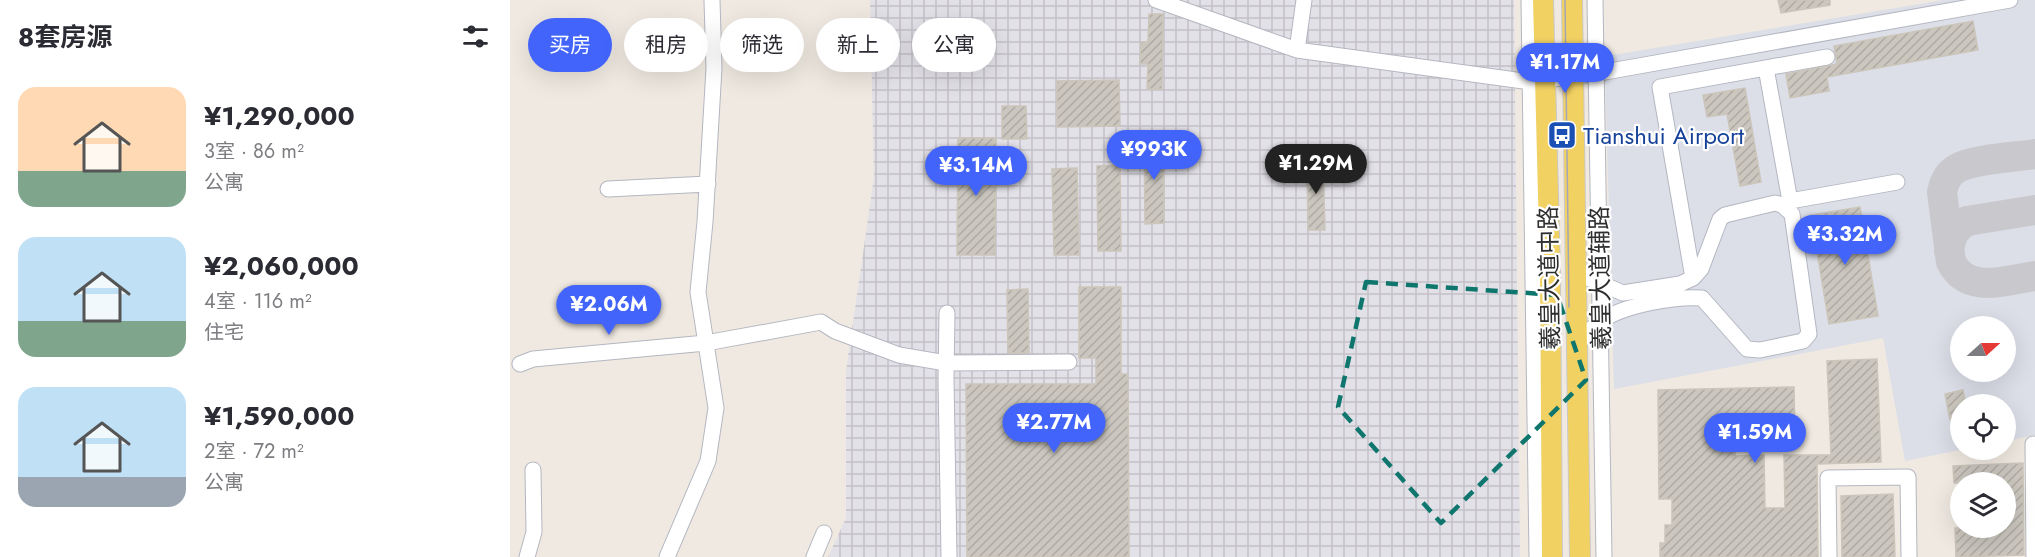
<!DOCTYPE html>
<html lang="zh">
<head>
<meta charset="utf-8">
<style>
	:root { --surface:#fff; --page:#f7f7f7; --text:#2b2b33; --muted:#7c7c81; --accent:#4264fb }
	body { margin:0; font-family:Jost,"Noto Sans SC",sans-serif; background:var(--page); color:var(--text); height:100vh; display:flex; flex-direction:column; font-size:22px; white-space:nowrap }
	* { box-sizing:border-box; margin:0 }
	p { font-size:20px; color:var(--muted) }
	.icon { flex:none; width:33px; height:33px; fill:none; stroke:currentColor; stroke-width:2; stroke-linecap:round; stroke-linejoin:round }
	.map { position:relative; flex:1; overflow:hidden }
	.details { display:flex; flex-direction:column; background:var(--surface); width:510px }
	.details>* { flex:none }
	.guide { position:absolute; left:18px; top:18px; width:570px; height:54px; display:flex; gap:12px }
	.needle { width:39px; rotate:69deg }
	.buttons { position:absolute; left:1440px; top:316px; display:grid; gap:12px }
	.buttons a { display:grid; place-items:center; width:66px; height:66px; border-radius:50%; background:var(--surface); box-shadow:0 6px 24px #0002; font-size:30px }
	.price { position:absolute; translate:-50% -51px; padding:0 14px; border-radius:21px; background:var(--accent); color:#fff; font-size:20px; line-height:39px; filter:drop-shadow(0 2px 3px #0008) }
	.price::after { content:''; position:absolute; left:50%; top:36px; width:18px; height:14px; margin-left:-9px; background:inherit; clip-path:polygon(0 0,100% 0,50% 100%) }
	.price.on { background:#222; color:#fff }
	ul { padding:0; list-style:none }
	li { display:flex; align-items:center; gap:18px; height:150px; padding:0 18px }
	li span { display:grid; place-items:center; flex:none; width:168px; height:120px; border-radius:18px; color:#555 }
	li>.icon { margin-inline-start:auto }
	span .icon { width:72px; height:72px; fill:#fffc; stroke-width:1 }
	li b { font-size:26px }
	h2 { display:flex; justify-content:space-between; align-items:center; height:72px; padding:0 18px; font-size:26px }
	.pill { padding:0 21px; border-radius:27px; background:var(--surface); box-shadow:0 6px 24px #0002; font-size:21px; line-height:54px }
	.pill.on { background:var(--accent); color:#fff }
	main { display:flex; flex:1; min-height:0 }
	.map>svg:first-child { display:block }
	.industrial { fill:url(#industrial-grid) }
	.airport { fill:#dcdee8; fill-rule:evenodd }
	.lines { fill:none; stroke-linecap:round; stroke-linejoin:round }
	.taxiway { stroke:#c9c8cc; stroke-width:30 }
	.building { fill:url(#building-hatch); stroke:#cbc5ba; stroke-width:1.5 }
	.minor-casing { stroke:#b4b7c1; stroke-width:17 }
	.major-casing { stroke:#c9c9c9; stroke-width:22 }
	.minor { stroke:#fff; stroke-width:15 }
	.major { stroke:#f2d163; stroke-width:20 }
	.tram { stroke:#a3a6b8; stroke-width:1.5 }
	.marked { fill:none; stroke:#0f766e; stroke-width:4.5; stroke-dasharray:12 8; stroke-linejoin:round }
	.labels { text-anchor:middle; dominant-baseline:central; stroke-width:4.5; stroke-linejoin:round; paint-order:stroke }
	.transit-label { font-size:24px; fill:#164399; stroke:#fff; text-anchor:start }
	.street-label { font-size:24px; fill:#2e2e2e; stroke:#fff }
</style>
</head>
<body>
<main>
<section class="details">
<h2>8套房源<svg class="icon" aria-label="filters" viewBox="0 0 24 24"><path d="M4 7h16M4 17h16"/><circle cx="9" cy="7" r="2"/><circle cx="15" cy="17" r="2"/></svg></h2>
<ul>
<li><span style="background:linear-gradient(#ffd9b3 70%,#7fa58c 0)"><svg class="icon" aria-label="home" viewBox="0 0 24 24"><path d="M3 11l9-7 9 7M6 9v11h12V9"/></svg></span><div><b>¥1,290,000</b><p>3室 · 86 m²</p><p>公寓</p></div></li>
<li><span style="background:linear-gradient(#bfe0f5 70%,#7fa58c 0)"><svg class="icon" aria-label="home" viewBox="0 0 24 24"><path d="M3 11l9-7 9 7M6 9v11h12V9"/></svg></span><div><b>¥2,060,000</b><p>4室 · 116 m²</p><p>住宅</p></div></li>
<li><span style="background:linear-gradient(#bfe0f5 75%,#9aa5b1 0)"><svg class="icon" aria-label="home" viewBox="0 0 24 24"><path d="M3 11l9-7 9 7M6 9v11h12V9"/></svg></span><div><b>¥1,590,000</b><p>2室 · 72 m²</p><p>公寓</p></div></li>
</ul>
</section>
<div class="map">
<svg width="1525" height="557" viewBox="0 0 1525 557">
	<defs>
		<pattern id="industrial-grid" width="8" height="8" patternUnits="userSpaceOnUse" patternTransform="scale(1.5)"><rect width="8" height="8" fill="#e3e1e8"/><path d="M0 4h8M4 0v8" fill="none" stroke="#c3c1c7"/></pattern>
		<pattern id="building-hatch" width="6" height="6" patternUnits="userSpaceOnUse" patternTransform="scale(1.5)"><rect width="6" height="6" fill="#cbc7bf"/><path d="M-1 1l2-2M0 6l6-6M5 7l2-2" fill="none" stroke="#afaba4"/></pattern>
	</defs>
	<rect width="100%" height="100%" fill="#efe9e1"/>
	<!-- industrial -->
	<path class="industrial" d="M360 0H1004L1010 557H318L336 518V371L364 177Z"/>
	<!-- airport -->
	<path class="airport" d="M1434 0H1525V435L1496 441V405H1450V450L1395 461 1373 338 1104 389 1095 72 1103 55ZM1450 327H1496V372H1450Z"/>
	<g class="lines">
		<!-- taxiway -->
		<path class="taxiway" d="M1525 154C1506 157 1461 159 1446 169 1437 174 1434 183 1432 192L1441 262C1458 295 1495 280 1525 276
			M1439 251C1441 237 1444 228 1457 221L1525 210"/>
	</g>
	<!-- building -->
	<path class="building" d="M1268 0H1320V5L1271 13Z
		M639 14H653L652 89H637L638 64H630L631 42H638Z
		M1463 21 1468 50 1317 77 1319 91 1280 98 1276 74 1327 64 1324 46Z
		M609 80 610 126 547 127V81Z
		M1235 88 1251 182 1230 186 1217 114 1197 117 1193 95Z
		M492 106H516L517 139H492Z
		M448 138H486L485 255H447Z
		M634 139H653L654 223 635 224Z
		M797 160H813L815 230H798Z
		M610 165 611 251H588L587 166Z
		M567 168 569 255H544L542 169Z
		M1350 207 1368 316 1319 324 1301 215Z
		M569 287H611V374H618L619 557H457L456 384H586V358H569Z
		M518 289 519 353H498L497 290Z
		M1367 359 1371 462 1307 464 1308 557H1150V543H1155V525H1162V499H1149L1148 390 1284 387 1285 438 1225 439V456L1254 455 1255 508H1275L1274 455H1321L1317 361Z
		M1453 390 1456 405H1450V418L1440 420 1435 394Z
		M1513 463 1514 555 1446 557 1445 528H1496V483H1444L1443 466Z
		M1383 494 1385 557H1332L1331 496Z"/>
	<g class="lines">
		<!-- minor casing -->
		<g class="minor-casing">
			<path id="minor" d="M646 0 787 50 1021 82 1095 72 1500 0
				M1019 0 1027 557
				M1085 0 1094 557
				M787 50 794 0
				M1256 68 1280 201 1387 182
				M98 189 198 184
				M1066 273 1113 293 1170 284 1183 278 1191 269 1210 219 1215 215 1265 203 1272 205 1282 214 1299 334 1293 341 1250 350 1237 349 1192 298C1165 296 1114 305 1091 321 1082 327 1075 336 1067 344
				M1183 278 1150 87 1317 57
				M437 313 436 379 439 557
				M10 364 23 359 196 343 311 322 325 331 389 355 436 363 559 362
				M1523 444 1524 557
				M17 557 24 532 23 470
				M157 557 198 461 206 408 188 292 195 222 204 68 202 0
				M304 557 314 533
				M1319 557 1318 478 1398 477 1399 557"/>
		</g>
		<!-- major casing -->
		<g class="major-casing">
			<path id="major" d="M1033 0 1040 273 1042 557
				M1062 0 1070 557"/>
		</g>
		<!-- minor -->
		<use href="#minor" class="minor"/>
		<!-- major -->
		<use href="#major" class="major"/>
		<!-- tram -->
		<path class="tram" d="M1055 0 1059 307"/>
	</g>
	<!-- marked area -->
	<path class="marked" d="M856 282 1047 295 1076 380 931 523 828 407Z"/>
	<!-- icons -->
	<defs>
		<g id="bus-square" transform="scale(1.5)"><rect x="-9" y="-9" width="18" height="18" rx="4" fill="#1a4fb4" stroke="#fff"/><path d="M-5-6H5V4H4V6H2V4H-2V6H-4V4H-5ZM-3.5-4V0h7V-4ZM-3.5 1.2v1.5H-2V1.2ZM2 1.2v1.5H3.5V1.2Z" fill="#fff"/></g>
	</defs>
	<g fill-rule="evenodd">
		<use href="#bus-square" x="1052" y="135"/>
	</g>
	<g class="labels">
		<!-- transit labels -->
		<g class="transit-label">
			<text x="1073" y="135">Tianshui Airport</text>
		</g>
		<!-- street labels -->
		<g class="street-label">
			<text transform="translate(1039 278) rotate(-91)">羲皇大道中路</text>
			<text transform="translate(1090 278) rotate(-91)">羲皇大道辅路</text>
		</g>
	</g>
</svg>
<div class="buttons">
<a><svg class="needle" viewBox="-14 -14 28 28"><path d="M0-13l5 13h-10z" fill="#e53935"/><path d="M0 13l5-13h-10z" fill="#7c7c81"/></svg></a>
<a><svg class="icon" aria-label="locate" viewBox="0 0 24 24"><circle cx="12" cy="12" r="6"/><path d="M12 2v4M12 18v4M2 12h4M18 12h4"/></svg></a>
<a><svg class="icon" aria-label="layers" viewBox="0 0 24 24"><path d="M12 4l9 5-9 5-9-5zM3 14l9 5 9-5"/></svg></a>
</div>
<b class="price" style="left:1055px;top:94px">¥1.17M</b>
<b class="price" style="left:644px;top:181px">¥993K</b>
<b class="price on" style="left:806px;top:195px">¥1.29M</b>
<b class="price" style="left:466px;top:197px">¥3.14M</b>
<b class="price" style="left:1335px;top:266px">¥3.32M</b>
<b class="price" style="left:99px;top:336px">¥2.06M</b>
<b class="price" style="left:544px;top:454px">¥2.77M</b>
<b class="price" style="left:1245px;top:464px">¥1.59M</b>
<div class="guide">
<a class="pill on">买房</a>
<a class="pill">租房</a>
<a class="pill">筛选</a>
<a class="pill">新上</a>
<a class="pill">公寓</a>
</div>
</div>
</main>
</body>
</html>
